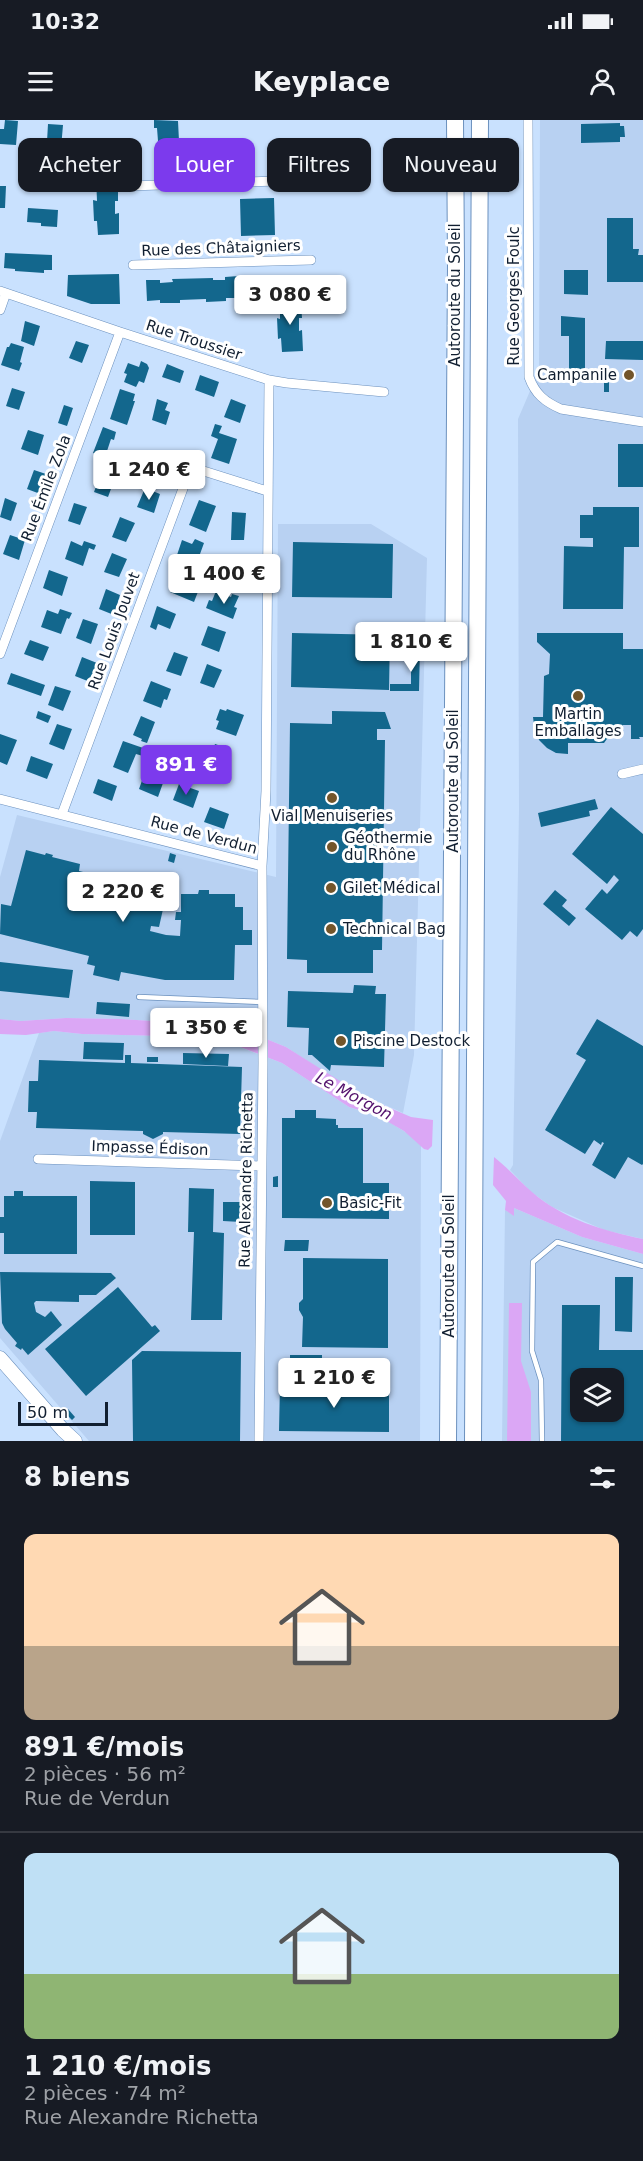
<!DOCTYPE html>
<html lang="fr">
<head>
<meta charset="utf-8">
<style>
	:root { --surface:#171b24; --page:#242831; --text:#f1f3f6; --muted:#9ea1a6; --line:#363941; --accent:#7c3aed }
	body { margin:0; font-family:"DejaVu Sans",sans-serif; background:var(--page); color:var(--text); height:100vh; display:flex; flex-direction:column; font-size:22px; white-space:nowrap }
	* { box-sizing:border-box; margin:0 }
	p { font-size:20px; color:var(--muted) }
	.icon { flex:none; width:33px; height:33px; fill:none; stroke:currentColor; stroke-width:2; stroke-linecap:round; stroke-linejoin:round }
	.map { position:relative; height:1321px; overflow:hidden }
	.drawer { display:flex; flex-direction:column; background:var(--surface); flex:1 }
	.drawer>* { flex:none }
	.top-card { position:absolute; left:18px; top:18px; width:608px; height:54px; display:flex; gap:12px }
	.fabs { position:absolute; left:570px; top:1248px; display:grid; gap:12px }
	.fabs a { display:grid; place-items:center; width:54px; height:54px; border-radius:12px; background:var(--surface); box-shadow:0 2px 4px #0004; font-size:30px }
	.scale { position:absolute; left:18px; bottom:15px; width:90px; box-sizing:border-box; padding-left:6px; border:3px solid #111f31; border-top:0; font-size:16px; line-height:21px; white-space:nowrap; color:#111f31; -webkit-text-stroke:4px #fff; paint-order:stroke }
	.price { position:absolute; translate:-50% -51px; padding:0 14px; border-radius:6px; background:#fff; color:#222; font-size:20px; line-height:39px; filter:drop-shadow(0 2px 3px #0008) }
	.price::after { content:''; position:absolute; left:50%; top:36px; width:18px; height:14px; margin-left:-9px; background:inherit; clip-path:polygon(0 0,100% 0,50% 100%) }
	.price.current { background:var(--accent); color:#fff }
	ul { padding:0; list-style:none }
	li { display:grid; align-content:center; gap:12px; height:318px; padding:0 24px }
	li+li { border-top:2px solid var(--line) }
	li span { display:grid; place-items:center; height:186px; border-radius:12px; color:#555 }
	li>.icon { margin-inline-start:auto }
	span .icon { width:108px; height:108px; fill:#fffc; stroke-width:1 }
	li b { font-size:26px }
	h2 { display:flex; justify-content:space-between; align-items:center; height:72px; padding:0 24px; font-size:26px }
	.chip { padding:0 21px; border-radius:12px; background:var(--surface); box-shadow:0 2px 4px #0004; font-size:21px; line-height:54px }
	.chip.current { background:var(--accent); color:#fff }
	.status { display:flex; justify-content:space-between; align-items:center; height:42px; padding:0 30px; background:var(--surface); direction:ltr }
	.status svg { height:16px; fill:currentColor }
	header { display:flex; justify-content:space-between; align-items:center; height:78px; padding:0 24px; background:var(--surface); font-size:27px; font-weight:800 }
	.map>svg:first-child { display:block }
	.built { fill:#b8d1f2; fill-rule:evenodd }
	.water { fill:#dba7f5 }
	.building { fill:#13678d; fill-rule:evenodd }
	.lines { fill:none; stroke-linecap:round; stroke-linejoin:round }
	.lane-casing { stroke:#6c91be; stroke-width:6 }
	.street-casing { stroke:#6c91be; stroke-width:10 }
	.secondary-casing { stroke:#6c91be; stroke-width:15 }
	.highway-casing { stroke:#6c91be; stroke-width:18 }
	.lane { stroke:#fff; stroke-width:4.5 }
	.street { stroke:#fff; stroke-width:9 }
	.secondary { stroke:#fff; stroke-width:14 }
	.highway { stroke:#fff; stroke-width:16 }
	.poi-dot { fill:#73552a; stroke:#fff; stroke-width:2 }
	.labels { text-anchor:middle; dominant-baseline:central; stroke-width:6; stroke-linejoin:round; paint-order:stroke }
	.street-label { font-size:15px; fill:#111f31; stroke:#fff }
	.poi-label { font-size:15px; fill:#111f31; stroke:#fff; text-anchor:start }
	.water-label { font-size:16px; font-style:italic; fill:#53116c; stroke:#fff }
</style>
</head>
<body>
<div class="status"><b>10:32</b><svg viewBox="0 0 49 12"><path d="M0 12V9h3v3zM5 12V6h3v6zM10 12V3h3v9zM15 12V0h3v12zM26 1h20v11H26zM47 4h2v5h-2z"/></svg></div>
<header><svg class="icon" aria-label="menu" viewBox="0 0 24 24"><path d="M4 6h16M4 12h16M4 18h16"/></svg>Keyplace<svg class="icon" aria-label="person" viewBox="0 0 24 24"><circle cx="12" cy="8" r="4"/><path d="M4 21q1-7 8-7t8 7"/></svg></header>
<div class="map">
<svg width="643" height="1321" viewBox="0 0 643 1321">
	<rect width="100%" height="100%" fill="#c9e1fe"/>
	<!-- built -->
	<path class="built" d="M540 0H643V1119L604 1110 552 1087 531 1072 510 1050 513 1045 519 690 518 299 539 250Z
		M278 404H371L427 438 414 935 403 993 352 970 286 927 242 909 203 904 120 899 66 898 21 901 0 899V757L17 695 276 757Z
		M54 911 82 914 202 917 218 919 282 943 349 987 386 1000 415 1018 421 1025 420 1321H89L0 1218V1021L39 913Z
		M514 1088 582 1117 643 1134V1321H502L505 1090 514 1095ZM580 1258H614V1292H580Z"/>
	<!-- water -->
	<path class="water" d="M66 898 120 899 203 904 242 909 286 927 367 978 411 997 433 1000 432 1026 428 1030 424 1029 404 1011 378 996 349 987 282 943 227 922 202 917 82 914 54 911 26 915 0 914V899L21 901Z
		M494 1037C508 1048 519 1061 532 1072 563 1099 604 1111 643 1119V1134L582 1117 514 1088V1096L505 1090 506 1081 493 1065Z
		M509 1183H522L521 1241 531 1272V1321H507Z"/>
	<!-- building -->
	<path class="building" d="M5 0 18 1 16 25 0 24V9H4Z
		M154 0 178 1 179 21H158L157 8H154Z
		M620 3V6H624L625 17H620V22L581 23V4Z
		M48 4 63 5 60 40 46 39Z
		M117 22V36H114V48H118V81H115V94L119 93V114L98 115 97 101H94L93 80 97 81 96 55 93 56V35H96L95 23Z
		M0 66H6L5 88H0Z
		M274 78 275 115 241 116 240 79Z
		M28 88 58 90 57 107 41 106V103L27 102Z
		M607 98H633V129H639L638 135H643V162H607Z
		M5 133 52 135V150H44V153L15 151V149L4 148Z
		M564 150H588V175L564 174Z
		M119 154 120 184H91L67 176 68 155Z
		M239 156V159H245L246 174H239L240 178H226V181L206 182V179L180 180V183H160V180L147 181 146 160H160V163L173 162 172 159 213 158V160H225V157Z
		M283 179H298V185L301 184 302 198H299V211L302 210 303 231 282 232 281 218 278 219 277 198 280 199V186L283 185Z
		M561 196 585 198V257H569V216H561Z
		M25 201 40 206 34 226 21 221Z
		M76 221 89 225 82 243 69 238Z
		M606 221H643V240L605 239Z
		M11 223 24 227 20 242 22 243 19 251 1 245 7 227H9Z
		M141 241 147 244 149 248 144 263 139 261 136 267 124 262 127 254 124 253 128 243 139 247Z
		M167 244 184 251 180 263 162 257Z
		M200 255 219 262 214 277 195 270Z
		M604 262H609V272H604Z
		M12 268 25 272 19 290 6 286Z
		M120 269 135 274 133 281H135L127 305 110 299Z
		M157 279 168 283 165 290 170 292 166 305 152 300Z
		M231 279 246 285 240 303 224 297Z
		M64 285 73 288 67 306 58 303Z
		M215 304 222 306 219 313 237 319 229 344 211 338 218 319 211 316Z
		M103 307 116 312 114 320 111 319 105 337 93 333Z
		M28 310 44 315 38 335 21 329Z
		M618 324H643V367H618Z
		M152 331 167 337 160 356 157 354 154 363 135 356 139 348 145 350Z
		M34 350 49 355 43 375 27 369Z
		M101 353 115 358 108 377 94 372Z
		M145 368 160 374 154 393 137 387Z
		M5 378 17 383 11 401 0 397Z
		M199 380 216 386 206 412 189 405Z
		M74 383 87 387 80 405 68 401Z
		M593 387H639V427H624L623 489H563L564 426 593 427V418H580V395H593Z
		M232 392 246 393 244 420H231Z
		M120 397 135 403 126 422 112 417Z
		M10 415 25 420 19 440 3 434Z
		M195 419 204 423 196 445 176 438 182 420 192 424Z
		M71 421 82 426 84 421 96 425 94 430 89 428 83 446 65 439Z
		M293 422 393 424 392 478 292 477Z
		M112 433 127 439 119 457 104 452Z
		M228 435 244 442 238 463 220 456Z
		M49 450 68 457 62 476 43 468Z
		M175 454 191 461 194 454 206 459 204 465 201 464 194 482 170 472Z
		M106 469 120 475 114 495 99 489Z
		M216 471 231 477 232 474 239 476 234 487 237 488 233 499 206 488 209 480 212 481Z
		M157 486 176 494 170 509 158 504 156 510 150 507Z
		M60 489 72 493 69 499 67 498 61 514 41 507 47 490 58 494Z
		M83 499 98 504 91 524 76 518Z
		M208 506 226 512 219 532 201 525Z
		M292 513 390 515 389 570 291 567Z
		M537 513H623V529H643V617H639L640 619H631V605H623V612H612L604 623H568V634L556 633 547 628 539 620 534 605 533 597H543L544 556 549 554 550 534 537 522Z
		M30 520 49 527 43 541 24 534Z
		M411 526H420L419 571H390V564H411Z
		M174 532 188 537 181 556 166 551Z
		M82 537 97 543 90 562 75 556Z
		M207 544 222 550 214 568 200 563Z
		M11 553 45 565 41 576 7 564Z
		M151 561 171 569 167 580 164 579 161 588 143 581Z
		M55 566 71 571 63 591 48 585Z
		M220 589 226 591 227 589 244 595 236 616 216 609 219 601 216 600Z
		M38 591 51 596 48 603 36 598Z
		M332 591 385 592 391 609H377V620H385L382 830H373V853H307V840L287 839 290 603 332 604Z
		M141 596 155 602 147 623 141 621 142 619 133 615Z
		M57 604 72 609 64 630 49 624Z
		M0 614 17 620 7 645 0 642Z
		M123 621 146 629 143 636 136 634 128 653 113 647Z
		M215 624 230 629 222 648 208 643Z
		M31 636 53 644 47 659 26 651Z
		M144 655 163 663 158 677 139 669Z
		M98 659 117 666 112 681 93 673Z
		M179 664 199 671 193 688 173 680Z
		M595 679 598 689 589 691 590 696 541 707 538 693Z
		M210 687 229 694 224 709 204 702Z
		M611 687 643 714V809L637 817 630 811 622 820 585 789 602 769 607 774 619 760 614 755 607 764 572 734Z
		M26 730 45 735 46 733 53 735 52 737 80 744 79 751 108 758 110 752 168 767 159 807 151 806 150 811 166 815 180 816 181 800H175L176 792H181V774H198L199 770H209V774H235V787H243V810H252V825H235L234 860H165L121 852 119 861 93 855 95 846 87 844 89 836 0 814 1 784 11 786Z
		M170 733 176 735 174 743 168 741Z
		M555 770 567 780 562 786 576 798 569 806 543 784Z
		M0 842 73 850 69 878 0 871Z
		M354 865 376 866 375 874H386L384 947 331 945 330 951 312 935H308L309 908 287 907 288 871 353 873Z
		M97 882 130 884 129 897 96 894Z
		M597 899 643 926V1044L642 1045 628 1037 615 1059 592 1045 604 1023 602 1022 601 1025 594 1020 585 1034 545 1010 586 940 576 934Z
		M84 922 124 923 123 940 83 939Z
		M183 933 229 934 228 946 183 944Z
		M125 935H131V943L242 947 240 1014 163 1012V1014L153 1019 143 1014V1011L36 1008 37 992H28L29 961H38L39 940 125 943Z
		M147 937H158V942H147Z
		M295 990H316V998L336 999V1005H338V1008H363V1063H389V1099L282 1098V998H295Z
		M278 1056V1067H273V1057Z
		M90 1061 135 1062V1115H90Z
		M189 1068 214 1069 213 1112 224 1113 222 1200H191L194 1112H188Z
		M14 1071H23V1076H77V1134H4V1113H0V1097H4V1076H14Z
		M223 1082H242L241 1102 223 1101Z
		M285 1120H309L308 1131H284Z
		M303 1138 388 1139V1228L302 1227 303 1197 299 1190V1183L303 1179Z
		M0 1152 111 1153 116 1158 96 1175H79V1182L36 1181 34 1183 36 1192 45 1197 51 1191 62 1205 28 1235 22 1228 21 1230 15 1226 17 1223 5 1209 2 1203Z
		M615 1157H633L632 1212 615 1211Z
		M118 1167 152 1207 155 1205 160 1211 86 1276 45 1229Z
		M562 1185H600L599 1230H643V1321H561ZM580 1258H614V1292H580Z
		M142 1231 241 1232 240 1321H133L132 1240Z
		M290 1235H322V1248H290Z
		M280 1265 389 1266V1312L279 1311Z
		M68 1289 75 1297 72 1300 64 1292Z"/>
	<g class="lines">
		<!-- lane casing -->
		<g class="lane-casing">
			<path id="lane" d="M139 877 262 882
				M542 1321 541 1260 532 1231 533 1142 557 1122 643 1146"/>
		</g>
		<!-- street casing -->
		<g class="street-casing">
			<path id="street" d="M528 0 529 257C535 274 545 282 561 289L643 302
				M130 66 309 60
				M133 145 311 140
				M0 171 120 212 269 260 287 263 384 272
				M0 190 6 173
				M0 534 120 212
				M622 654 643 649
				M0 679 262 746
				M62 694 191 347 267 371
				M38 1039 260 1046
				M259 1321 263 943 262 746 266 671 269 260"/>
		</g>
		<!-- secondary casing -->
		<g class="secondary-casing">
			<path id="secondary" d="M0 1238 63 1310 75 1321"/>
		</g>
		<!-- highway casing -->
		<g class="highway-casing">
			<path id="highway" d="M448 1321 456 145 455 0
				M473 1321 480 0"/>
		</g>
		<!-- lane -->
		<use href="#lane" class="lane"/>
		<!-- street -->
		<use href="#street" class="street"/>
		<!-- secondary -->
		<use href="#secondary" class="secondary"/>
		<!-- highway -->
		<use href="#highway" class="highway"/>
	</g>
	<!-- markers -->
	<g class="poi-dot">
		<circle cx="629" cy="255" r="6"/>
		<circle cx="578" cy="576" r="6"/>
		<circle cx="332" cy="678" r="6"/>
		<circle cx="332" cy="727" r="6"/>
		<circle cx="331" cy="768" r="6"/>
		<circle cx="331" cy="809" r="6"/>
		<circle cx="341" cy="921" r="6"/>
		<circle cx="327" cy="1083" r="6"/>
	</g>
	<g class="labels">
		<!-- street labels -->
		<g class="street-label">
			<text transform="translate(221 128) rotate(-2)">Rue des Châtaigniers</text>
			<text transform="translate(455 175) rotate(-90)">Autoroute du Soleil</text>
			<text transform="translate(514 176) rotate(-90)">Rue Georges Foulc</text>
			<text transform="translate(194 220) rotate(18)">Rue Troussier</text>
			<text transform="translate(46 368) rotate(-69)">Rue Émile Zola</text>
			<text transform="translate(114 511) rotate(-70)">Rue Louis Jouvet</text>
			<text transform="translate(453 661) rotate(-90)">Autoroute du Soleil</text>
			<text transform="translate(204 715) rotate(15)">Rue de Verdun</text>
			<text transform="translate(150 1028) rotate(2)">Impasse Édison</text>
			<text transform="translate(246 1060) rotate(-89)">Rue Alexandre Richetta</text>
			<text transform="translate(449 1146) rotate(-90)">Autoroute du Soleil</text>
		</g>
		<!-- poi labels -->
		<g class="poi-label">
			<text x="617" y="255" text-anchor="end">Campanile</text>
			<text x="578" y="594" text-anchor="middle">Martin<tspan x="578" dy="17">Emballages</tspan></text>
			<text x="332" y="696" text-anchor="middle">Vial Menuiseries</text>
			<text x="344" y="718">Géothermie<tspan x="344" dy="17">du Rhône</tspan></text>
			<text x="343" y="768">Gilet Médical</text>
			<text x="343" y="809">Technical Bag</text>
			<text x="353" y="921">Piscine Destock</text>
			<text x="339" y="1083">Basic-Fit</text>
		</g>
		<!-- water labels -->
		<g class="water-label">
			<text transform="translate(354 976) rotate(28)">Le Morgon</text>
		</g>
	</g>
</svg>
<div class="fabs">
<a><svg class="icon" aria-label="layers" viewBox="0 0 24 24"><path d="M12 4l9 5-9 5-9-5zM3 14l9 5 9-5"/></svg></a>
</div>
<div class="scale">50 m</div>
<b class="price" style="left:290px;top:206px">3 080 €</b>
<b class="price" style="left:149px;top:381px">1 240 €</b>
<b class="price" style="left:224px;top:485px">1 400 €</b>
<b class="price" style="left:411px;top:553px">1 810 €</b>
<b class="price current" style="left:186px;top:676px">891 €</b>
<b class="price" style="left:123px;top:803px">2 220 €</b>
<b class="price" style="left:206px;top:939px">1 350 €</b>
<b class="price" style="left:334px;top:1289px">1 210 €</b>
<div class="top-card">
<a class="chip">Acheter</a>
<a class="chip current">Louer</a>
<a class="chip">Filtres</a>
<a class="chip">Nouveau</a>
</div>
</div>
<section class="drawer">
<h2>8 biens<svg class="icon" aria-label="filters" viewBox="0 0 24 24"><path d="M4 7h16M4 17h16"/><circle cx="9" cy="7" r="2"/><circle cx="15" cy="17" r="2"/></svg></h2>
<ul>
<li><span style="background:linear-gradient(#ffd9b3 60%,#b9a48a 0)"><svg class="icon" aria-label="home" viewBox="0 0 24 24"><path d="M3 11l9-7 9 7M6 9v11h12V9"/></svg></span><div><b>891 €/mois</b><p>2 pièces · 56 m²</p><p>Rue de Verdun</p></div></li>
<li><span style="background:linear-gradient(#bfe0f5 65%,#8fb573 0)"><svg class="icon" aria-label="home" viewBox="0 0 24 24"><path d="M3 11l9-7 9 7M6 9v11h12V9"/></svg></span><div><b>1 210 €/mois</b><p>2 pièces · 74 m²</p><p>Rue Alexandre Richetta</p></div></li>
</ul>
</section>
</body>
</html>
